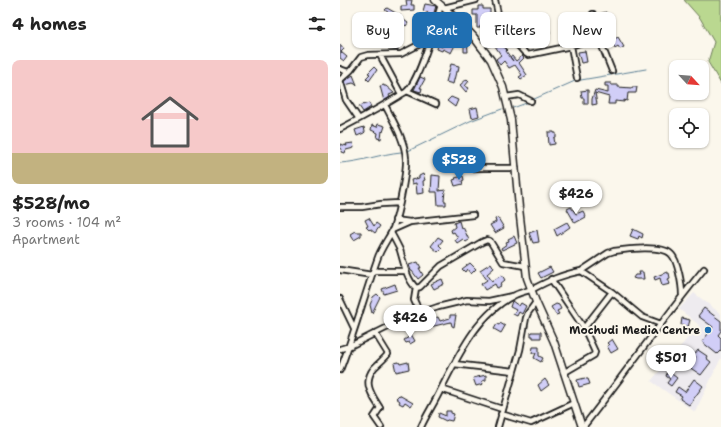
<!DOCTYPE html>
<html lang="en">
<head>
<meta charset="utf-8">
<style>
	:root { --surface:#fff; --page:#f6f6f6; --text:#222; --muted:#767676; --line:#e0e0e0; --accent:#1f6fb2 }
	body { margin:0; font-family:"Shantell Sans",sans-serif; background:var(--page); color:var(--text); height:100vh; display:flex; flex-direction:column; font-size:15px; white-space:nowrap }
	* { box-sizing:border-box; margin:0 }
	p { font-size:13px; color:var(--muted) }
	.icon { flex:none; width:22px; height:22px; fill:none; stroke:currentColor; stroke-width:2; stroke-linecap:round; stroke-linejoin:round }
	.map { position:relative; flex:1; overflow:hidden }
	.drawer { display:flex; flex-direction:column; background:var(--surface); width:340px }
	.drawer>* { flex:none }
	.banner { position:absolute; left:12px; top:12px; width:309px; height:36px; display:flex; gap:8px }
	.needle { width:26px; rotate:116deg }
	.tools { position:absolute; left:329px; top:60px; display:grid; gap:8px }
	.tools a { display:grid; place-items:center; width:40px; height:40px; border-radius:8px; background:var(--surface); box-shadow:0 1px 3px #0004; font-size:20px }
	.price { position:absolute; translate:-50% -34px; padding:0 9px; border-radius:14px; background:#fff; color:#222; font-size:13px; line-height:26px; filter:drop-shadow(0 1px 2px #0008) }
	.price::after { content:''; position:absolute; left:50%; top:24px; width:12px; height:9px; margin-left:-6px; background:inherit; clip-path:polygon(0 0,100% 0,50% 100%) }
	.price.on { background:var(--accent); color:#fff }
	ul { padding:0; list-style:none }
	li { display:grid; align-content:center; gap:8px; height:212px; padding:0 12px }
	li+li { border-top:1px solid var(--line) }
	li span { display:grid; place-items:center; height:124px; border-radius:8px; color:#555 }
	li>.icon { margin-inline-start:auto }
	span .icon { width:72px; height:72px; fill:#fffc; stroke-width:1 }
	li b { font-size:17px }
	h2 { display:flex; justify-content:space-between; align-items:center; height:48px; padding:0 12px; font-size:17px }
	.chip { padding:0 14px; border-radius:8px; background:var(--surface); box-shadow:0 1px 3px #0004; font-size:14px; line-height:36px }
	.chip.on { background:var(--accent); color:#fff }
	main { display:flex; flex:1; min-height:0 }
	.map>svg:first-child { display:block }
	.built { fill:#eeebef }
	.green { fill:#bad890; stroke:#6b7a56 }
	.lines { fill:none; stroke-linecap:round; stroke-linejoin:round }
	.stream { stroke:#5d8096; stroke-width:1 }
	.building { fill:#d1cef7; stroke:#1c1c1c }
	.street-casing { stroke:#1c1c1c; stroke-width:8 }
	.secondary-casing { stroke:#1c1c1c; stroke-width:9 }
	.street { stroke:#fbf7ec; stroke-width:4.5 }
	.secondary { stroke:#fbf7ec; stroke-width:6 }
	.poi-dot { fill:#1f6fb2; stroke:#fbf7ec; stroke-width:1.5 }
	.labels { text-anchor:middle; dominant-baseline:central; stroke-width:4; stroke-linejoin:round; paint-order:stroke }
	.poi-label { font-size:11px; font-weight:bold; fill:#1c1c1c; stroke:#fbf7ec; text-anchor:end }
</style>
</head>
<body>
<main>
<section class="drawer">
<h2>4 homes<svg class="icon" aria-label="filters" viewBox="0 0 24 24"><path d="M4 7h16M4 17h16"/><circle cx="9" cy="7" r="2"/><circle cx="15" cy="17" r="2"/></svg></h2>
<ul>
<li><span style="background:linear-gradient(#f6c9c9 75%,#c2b280 0)"><svg class="icon" aria-label="home" viewBox="0 0 24 24"><path d="M3 11l9-7 9 7M6 9v11h12V9"/></svg></span><div><b>$528/mo</b><p>3 rooms · 104 m²</p><p>Apartment</p></div></li>
</ul>
</section>
<div class="map">
<svg width="381" height="427" viewBox="0 0 381 427">
	<rect width="100%" height="100%" fill="#fbf7ec"/>
	<filter id="ink" filterUnits="userSpaceOnUse"><feTurbulence type="fractalNoise" baseFrequency=".025" numOctaves="2"/><feDisplacementMap in="SourceGraphic" scale="8" xChannelSelector="R" yChannelSelector="G"/><feConvolveMatrix kernelMatrix="1 2 1 2 8 2 1 2 1" color-interpolation-filters="sRGB"/></filter>
	<g filter="url(#ink)">
		<!-- built -->
		<path class="built" d="M354 293 381 314V358L355 412 311 381 359 325 339 309Z"/>
		<!-- green -->
		<path class="green" d="M344 0H381V84L368 62 374 42 360 18Z"/>
		<g class="lines">
			<!-- stream -->
			<path class="stream" d="M192 100 235 81 306 69
				M173 108 189 102
				M68 151 130 121 162 109
				M0 163C21 162 40 154 61 152"/>
		</g>
		<!-- building -->
		<path class="building" d="M66 0H72L71 5H74V10L61 11V6H67Z
			M85 4 96 6 93 16 89 15V13L83 11Z
			M138 6H143V9H150V16L146 18 145 26H140V28H137V15H133V10H138Z
			M47 8 61 16 60 17 68 23 66 26 60 21 53 33 45 26 47 23 50 24 55 17 45 10Z
			M266 12 267 22 261 23 259 14Z
			M27 23 30 28 21 35 18 32Z
			M209 25 210 33 201 34 200 27Z
			M237 27 238 30 242 29 243 34 233 37 231 28Z
			M57 33 61 34 58 50 49 48 50 42H55Z
			M104 36 110 37 109 40 116 43 111 53 103 49 102 51 97 49 98 45 102 47Z
			M278 37 284 47 280 49 278 46 275 48 271 41Z
			M120 40H127L128 52H124V44H121Z
			M159 43 165 48 167 50 166 51 173 61 170 57 172 56 176 61 182 56 184 58 179 63 187 75 181 79 179 77 182 75 175 65 169 68 164 61 160 65 156 59 161 55 155 46Z
			M0 44 4 49 1 52 7 57 4 61 0 58Z
			M245 51 247 62 241 63 238 52Z
			M111 64 119 66 118 72H116L113 84 106 82Z
			M34 67 37 70 29 81 26 78 30 74 28 73Z
			M13 75 17 85 13 83 5 85 4 81Z
			M80 77 85 79 80 88H82L81 92 74 90Z
			M127 79 129 81 125 86 129 88 126 92 120 85Z
			M265 83H271V85H278V87L292 88V87H297L296 93H288L287 101 284 100V102L275 101V104H268L269 97 255 93 257 104 252 105V99L255 90 268 93V86H265Z
			M44 85V86H46L54 93 49 95 50 97 44 101 40 86Z
			M248 90V104H244V98H242L241 91Z
			M111 97 118 100 115 107 107 101Z
			M29 103 31 107 23 112 19 106Z
			M137 107 139 116 132 118 130 109Z
			M38 124 45 126 43 132 42 131 41 139 37 138 38 133 31 130 32 125 37 127Z
			M24 127 25 132 24 133 17 136 15 130Z
			M208 132H214V133H216V137L214 138 215 144 209 145Z
			M13 143 14 148 6 150 5 153 1 152 2 149H0V144L7 146 6 144Z
			M83 174 85 180 83 181 84 193 77 194 76 183 72 184 71 180 79 178V176Z
			M92 175 100 176 99 191 105 190 104 201H106V205H98L97 192H91Z
			M123 176 124 180 122 181 123 184 115 186 113 180 116 179 115 178Z
			M231 207 236 214 243 211 246 217 235 223 227 209Z
			M29 218 34 226 36 223 40 226 35 233 30 229 29 230 26 227 28 226 25 220Z
			M158 218 164 228 155 233 150 225 156 222 155 219Z
			M119 221 121 228 123 227 129 240 126 242 123 239 117 243 115 240 118 238 114 232 112 233 111 230 115 227 114 223Z
			M227 222 230 227 217 236 214 229Z
			M293 229 303 234 302 238 299 236 298 239 290 236Z
			M197 230 199 242 193 243 189 233Z
			M15 231 16 232H21V236L14 240 10 234Z
			M174 236 177 243 162 250 161 248 167 244 166 242 169 241 168 239Z
			M98 237 103 240 99 245 102 248 98 252 91 246Z
			M78 262 81 268H79L83 275 78 279 72 271H71L69 265Z
			M130 263 136 269 131 274 127 269 125 272 122 269Z
			M151 263 154 268 147 274 152 281 162 275 165 280 160 284 161 286 157 288 155 284 145 290 141 284 147 280 140 270Z
			M210 267 213 272 201 278 198 273Z
			M299 272H303L304 279H296L293 278 295 275H300Z
			M327 272V273H329L330 278 328 279 330 284 322 286 320 278 315 280 314 277Z
			M102 279 104 284 94 289 91 284Z
			M55 284 57 290 44 294 42 289Z
			M37 294 40 297 32 313 30 305 33 297Z
			M172 301 179 306 181 303 186 306 182 314 179 312 177 316 173 314 176 310 170 307Z
			M216 304 219 305 221 309 217 311 219 314 216 315 211 307Z
			M364 308 381 321V331L378 335 381 338V350L377 354 362 342 373 327 358 316Z
			M110 315H116L114 327 112 326 111 322 90 327 91 328 88 330 83 321 87 319 88 320 98 317 100 321 110 318Z
			M342 318 350 320 348 327 341 325Z
			M160 323 165 326 161 333 154 329 157 324 159 325Z
			M191 332H201V338H193V336H191Z
			M71 334 75 341 70 344 69 342 66 343 64 340 69 337 68 335Z
			M272 339 278 349 271 353 267 346 269 345 267 343Z
			M193 347H199V356L203 358 201 362 194 358 196 353H192Z
			M358 350 367 356 366 358 371 362 361 375 343 363 340 368 336 366 343 356 352 362 356 357 354 355Z
			M59 362 60 364 68 362 69 369 56 372 54 363Z
			M328 371 337 378 331 386 327 383 330 379 326 376Z
			M146 375V380L142 381 143 384 136 386 133 378Z
			M245 378 246 379H248L250 384 239 387 237 380Z
			M205 379 209 385 201 391 198 385Z
			M354 379 363 386 349 405 340 399 342 396 335 392 338 387 345 392Z
			M59 395 73 403 71 406 65 402 63 405 59 403 60 401 56 398Z
			M106 411H111V413L114 414 112 421 107 420 106 421 98 417 99 413 106 416Z"/>
		<g class="lines">
			<!-- street casing -->
			<g class="street-casing">
				<path id="street" d="M155 0 163 37
					M104 8 136 0
					M94 28 121 23
					M258 36 272 71
					M90 39 61 54 28 55 21 57 11 70 0 80 6 100 19 119C32 112 46 104 59 96 61 94 65 93 67 91 80 79 95 24 101 5
					M140 46 169 35 185 53 188 55 231 46 258 36 253 14
					M231 46 237 78
					M40 55 61 94
					M0 69 8 72
					M67 91 96 104
					M166 97 179 95 191 101
					M0 129 19 119
					M112 168H176
					M0 207H22L41 204 59 203
					M55 220 70 222 133 215
					M52 230 70 222
					M51 233C54 238 57 244 60 250 64 263 66 278 76 288L80 287 101 266 142 242 147 240 150 241 163 262 185 266
					M0 270 32 275
					M33 271H65
					M241 271 268 253 274 251C287 249 322 245 331 254 338 260 342 286 342 295
					M211 279 244 328 255 352 254 355 225 372
					M76 288 74 300 80 313
					M0 299 14 328
					M244 328 272 292
					M35 333 48 354C44 359 39 363 34 368 22 383 32 395 40 408L34 417 41 427
					M0 349 10 346 66 318 98 307 127 300 149 301 172 296
					M114 364 174 371
					M0 370C14 334 24 297 37 260 40 250 46 242 51 233 57 222 67 171 66 159 65 140 53 121 45 105
					M101 389 162 409
					M161 414 191 423 234 403
					M81 427C87 414 95 402 101 389 119 354 138 313 175 295 181 292 187 291 193 289 210 280 221 275 241 271L272 292 302 317 321 324
					M158 427 180 350 186 318 188 313 196 302
					M243 427C284 375 322 320 364 269"/>
			</g>
			<!-- secondary casing -->
			<g class="secondary-casing">
				<path id="secondary" d="M95 0 121 23 133 36 151 60 163 87 171 120 179 208 187 278 196 302 214 342 242 427"/>
			</g>
			<!-- street -->
			<use href="#street" class="street"/>
			<!-- secondary -->
			<use href="#secondary" class="secondary"/>
		</g>
	</g>
	<!-- markers -->
	<circle class="poi-dot" cx="368" cy="330" r="4"/>
	<g class="labels">
		<!-- poi labels -->
		<g class="poi-label">
			<text x="360" y="330">Mochudi Media Centre</text>
		</g>
	</g>
</svg>
<div class="tools">
<a><svg class="needle" viewBox="-14 -14 28 28"><path d="M0-13l5 13h-10z" fill="#e53935"/><path d="M0 13l5-13h-10z" fill="#767676"/></svg></a>
<a><svg class="icon" aria-label="locate" viewBox="0 0 24 24"><circle cx="12" cy="12" r="6"/><path d="M12 2v4M12 18v4M2 12h4M18 12h4"/></svg></a>
</div>
<b class="price on" style="left:119px;top:181px">$528</b>
<b class="price" style="left:236px;top:215px">$426</b>
<b class="price" style="left:70px;top:339px">$426</b>
<b class="price" style="left:331px;top:379px">$501</b>
<div class="banner">
<a class="chip">Buy</a>
<a class="chip on">Rent</a>
<a class="chip">Filters</a>
<a class="chip">New</a>
</div>
</div>
</main>
</body>
</html>
